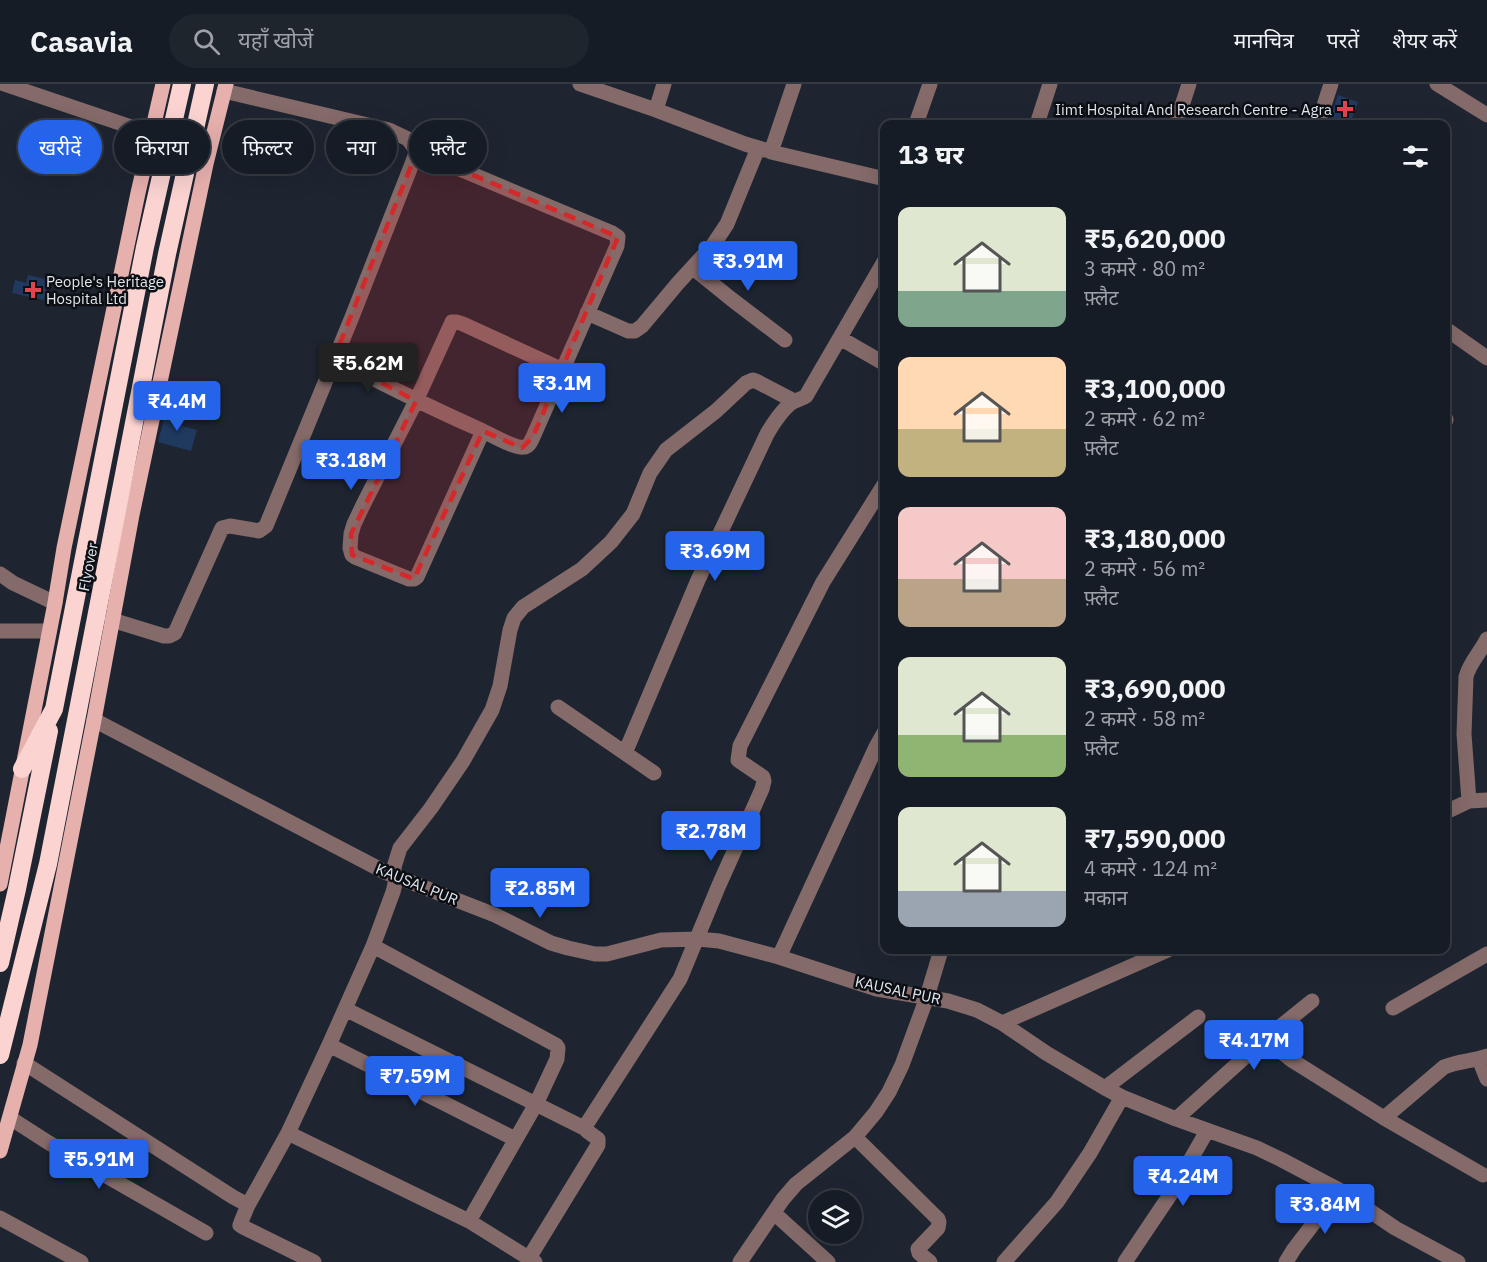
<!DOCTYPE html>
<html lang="hi">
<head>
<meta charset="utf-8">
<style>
	:root { --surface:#161c25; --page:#1f252d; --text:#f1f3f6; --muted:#9ea1a7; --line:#353a42; --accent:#2563eb }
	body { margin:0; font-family:"IBM Plex Sans","Noto Sans Devanagari",sans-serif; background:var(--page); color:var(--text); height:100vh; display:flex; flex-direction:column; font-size:22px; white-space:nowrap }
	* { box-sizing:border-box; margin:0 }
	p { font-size:20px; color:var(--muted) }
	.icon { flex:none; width:33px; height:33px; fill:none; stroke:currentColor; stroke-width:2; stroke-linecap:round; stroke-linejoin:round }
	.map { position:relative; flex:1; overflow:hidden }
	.side { position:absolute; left:880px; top:36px; width:570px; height:834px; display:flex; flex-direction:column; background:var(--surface); border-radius:12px; box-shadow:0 6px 24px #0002,0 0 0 2px var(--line) }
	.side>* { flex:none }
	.banner { position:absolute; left:18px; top:36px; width:570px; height:54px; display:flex; gap:12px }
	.fabs { position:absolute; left:808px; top:1106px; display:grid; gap:12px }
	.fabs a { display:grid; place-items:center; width:54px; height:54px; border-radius:50%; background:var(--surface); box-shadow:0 6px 24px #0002,0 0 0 2px var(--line); font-size:30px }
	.price { position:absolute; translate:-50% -51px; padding:0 14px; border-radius:6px; background:var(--accent); color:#fff; font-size:20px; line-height:39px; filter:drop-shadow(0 2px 3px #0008) }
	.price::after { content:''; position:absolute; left:50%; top:36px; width:18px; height:14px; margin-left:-9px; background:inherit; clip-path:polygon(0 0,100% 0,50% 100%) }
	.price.current { background:#222; color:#fff }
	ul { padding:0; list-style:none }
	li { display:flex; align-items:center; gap:18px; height:150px; padding:0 18px }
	li span { display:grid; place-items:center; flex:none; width:168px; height:120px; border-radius:12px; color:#555 }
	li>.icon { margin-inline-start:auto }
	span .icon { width:72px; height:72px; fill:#fffc; stroke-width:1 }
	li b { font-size:26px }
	h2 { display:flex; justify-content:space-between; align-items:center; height:72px; padding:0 18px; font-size:26px }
	.chip { padding:0 21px; border-radius:27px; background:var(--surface); box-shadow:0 6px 24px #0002,0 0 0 2px var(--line); font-size:21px; line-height:54px }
	.chip.current { background:var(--accent); color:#fff }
	header { display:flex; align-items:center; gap:36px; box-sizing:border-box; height:84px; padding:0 30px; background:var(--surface); border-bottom:2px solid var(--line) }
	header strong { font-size:28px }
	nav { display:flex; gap:33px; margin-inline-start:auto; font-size:21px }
	.search { width:420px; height:54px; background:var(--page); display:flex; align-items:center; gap:15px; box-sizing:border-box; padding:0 21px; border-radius:33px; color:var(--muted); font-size:22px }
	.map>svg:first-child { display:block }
	.building { fill:#20395f }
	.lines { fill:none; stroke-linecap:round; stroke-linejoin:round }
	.minor { stroke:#846a69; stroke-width:15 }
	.major { stroke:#e6b0ad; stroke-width:15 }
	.highway { stroke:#fbd3d1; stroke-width:18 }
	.marked { fill:#d62828; fill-opacity:0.2; stroke:#d62828; stroke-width:4.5; stroke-dasharray:12 8; stroke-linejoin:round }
	.health-dot { fill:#e0444e; stroke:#0b0e13; stroke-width:2 }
	.labels { text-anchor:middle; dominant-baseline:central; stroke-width:5; stroke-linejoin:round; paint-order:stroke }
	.poi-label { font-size:15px; fill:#e1e6ee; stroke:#0b0e13; text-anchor:end }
	.street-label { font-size:15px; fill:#e1e6ee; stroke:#0b0e13 }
</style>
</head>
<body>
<header>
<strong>Casavia</strong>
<div class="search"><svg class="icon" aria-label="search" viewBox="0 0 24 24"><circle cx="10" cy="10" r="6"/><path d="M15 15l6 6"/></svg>यहाँ खोजें</div>
<nav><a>मानचित्र</a><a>परतें</a><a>शेयर करें</a></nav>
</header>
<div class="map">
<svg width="1487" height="1178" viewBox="0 0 1487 1178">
	<rect width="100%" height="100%" fill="#1e2531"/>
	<!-- building -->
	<path class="building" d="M1338 11 1358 18 1350 40 1330 34Z
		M28 191 49 196 44 216 12 209 15 196 26 199Z
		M166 327 185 332 182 342 197 346 191 367 158 358Z"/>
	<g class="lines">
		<!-- minor -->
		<path class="minor" d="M4 0 152 50
			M580 0 656 26 664 0
			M794 0 771 68 885 95
			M1437 0 1487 31
			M656 26 745 60 765 66
			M916 40 930 0
			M1037 40 1050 0
			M1176 40 1189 0
			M1318 40 1331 0
			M693 184 730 214 785 256
			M587 229 628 247H635L642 242 678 199 713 161 727 140 758 64
			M1446 245 1487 274
			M840 254 885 280
			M334 274C383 300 431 324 481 346 490 350 515 365 524 363 529 363 531 357 533 353L617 162 618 153 612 149 417 67
			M1446 336V335
			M483 347 417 493 414 495H409L355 473 352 471 350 464 351 450 354 440 363 421 416 317 452 238H457L463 240 563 286
			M0 490 13 499 55 519
			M112 536 164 552H169L175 549 222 444 230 442 259 447 266 442 352 233 417 67 408 55 389 46 224 7
			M0 547H49
			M558 623 654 689
			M94 636 387 789 495 831 551 859 568 864 595 870H607L661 856 698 855 719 857 779 873 877 905 948 917 977 926 1002 939 1046 969 1105 1004 1122 1013 1176 1035 1257 1064 1282 1076 1339 1106 1395 1144 1458 1178
			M625 669 698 496 767 350C772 341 784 323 793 318 796 316 802 315 806 312L885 176
			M1469 717 1464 650 1466 593C1469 579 1481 568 1487 555
			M1446 728 1469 717 1487 716
			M373 862 556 961 558 964 557 975 536 1020 469 1137
			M779 873 876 663 885 647
			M1393 924 1487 870
			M345 925 586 1045
			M1002 939 1168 866
			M1265 955 1293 977 1384 1034 1444 983C1458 977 1473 977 1487 972
			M329 961 515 1055
			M1479 975 1487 995
			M24 979 233 1113 248 1121
			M1105 1004 1198 933
			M10 1034 49 1059 206 1149
			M1384 1034 1483 1091
			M1176 1035 1265 955 1312 917
			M288 1049 469 1137 535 1178
			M855 1053 938 1135 939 1138 938 1144 918 1165 919 1169 930 1178
			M774 1129 828 1178
			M0 1134 81 1178
			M529 1174 598 1061V1055L587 1047 586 1041 680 895 719 801 762 705 764 697 763 693 738 676 740 662 823 498 885 399
			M314 1178 243 1143 240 1141 241 1138 248 1121 288 1049 329 961 373 862 393 808 395 800 394 783 400 764 431 724 463 677 492 626 500 602 510 546 514 534 523 523 582 485 611 458 633 430 650 389 666 366 716 327 746 299 753 296 758 298 794 317
			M740 1178 783 1115 796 1100 855 1053 876 1028 889 1008 902 981 927 913 941 866
			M1004 1178 1057 1118 1090 1069 1122 1013
			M1125 1178 1172 1108 1207 1047
			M1286 1178 1294 1165 1339 1106"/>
		<!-- major -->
		<path class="major" d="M0 800 55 519 64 464 138 109 163 0
			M0 1067 30 961 94 636 132 431 206 80 226 0"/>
		<!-- highway -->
		<path class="highway" d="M22 685 54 625 145 163 182 0
			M0 879 17 805 49 647
			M0 971 48 780 167 170 205 0"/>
	</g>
	<!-- marked area -->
	<path class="marked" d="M417 67 618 153 533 353 522 364 483 347 414 495 352 471 351 450 416 317 334 274Z"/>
	<!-- markers -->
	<g class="health-dot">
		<path d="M1342 16h6v6h6v6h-6v6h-6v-6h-6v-6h6z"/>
		<path d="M30 197h6v6h6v6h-6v6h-6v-6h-6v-6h6z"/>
	</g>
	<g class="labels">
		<!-- poi labels -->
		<g class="poi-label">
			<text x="1332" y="25">Iimt Hospital And Research Centre - Agra</text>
			<text x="46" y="197" text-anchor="start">People's Heritage<tspan x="46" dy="17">Hospital Ltd</tspan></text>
		</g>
		<!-- street labels -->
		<g class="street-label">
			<text transform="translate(88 483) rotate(-79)">Flyover</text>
			<text transform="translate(417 800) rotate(22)">KAUSAL PUR</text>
			<text transform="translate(898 906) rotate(12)">KAUSAL PUR</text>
		</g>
	</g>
</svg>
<div class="fabs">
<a><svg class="icon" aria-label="layers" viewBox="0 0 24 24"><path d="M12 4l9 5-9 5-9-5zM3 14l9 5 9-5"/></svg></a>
</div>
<b class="price" style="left:748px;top:208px">₹3.91M</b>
<b class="price current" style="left:368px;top:310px">₹5.62M</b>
<b class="price" style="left:562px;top:330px">₹3.1M</b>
<b class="price" style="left:177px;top:348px">₹4.4M</b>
<b class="price" style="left:351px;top:407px">₹3.18M</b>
<b class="price" style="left:715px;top:498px">₹3.69M</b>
<b class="price" style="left:711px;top:778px">₹2.78M</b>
<b class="price" style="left:540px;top:835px">₹2.85M</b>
<b class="price" style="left:1254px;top:987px">₹4.17M</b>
<b class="price" style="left:415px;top:1023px">₹7.59M</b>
<b class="price" style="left:99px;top:1106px">₹5.91M</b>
<b class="price" style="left:1183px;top:1123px">₹4.24M</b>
<b class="price" style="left:1325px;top:1151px">₹3.84M</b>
<div class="banner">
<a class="chip current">खरीदें</a>
<a class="chip">किराया</a>
<a class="chip">फ़िल्टर</a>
<a class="chip">नया</a>
<a class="chip">फ़्लैट</a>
</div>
<section class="side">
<h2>13 घर<svg class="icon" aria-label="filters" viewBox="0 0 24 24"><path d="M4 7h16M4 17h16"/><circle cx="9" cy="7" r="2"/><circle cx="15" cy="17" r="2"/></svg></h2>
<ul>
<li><span style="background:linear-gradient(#dfe7d0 70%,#7fa58c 0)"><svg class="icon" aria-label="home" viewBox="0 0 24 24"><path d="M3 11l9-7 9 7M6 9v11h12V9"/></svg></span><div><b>₹5,620,000</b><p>3 कमरे · 80 m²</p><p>फ़्लैट</p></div></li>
<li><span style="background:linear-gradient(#ffd9b3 60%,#c2b280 0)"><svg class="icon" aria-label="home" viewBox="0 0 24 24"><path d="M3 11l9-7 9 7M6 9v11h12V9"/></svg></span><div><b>₹3,100,000</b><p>2 कमरे · 62 m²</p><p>फ़्लैट</p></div></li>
<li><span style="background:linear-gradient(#f6c9c9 60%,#b9a48a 0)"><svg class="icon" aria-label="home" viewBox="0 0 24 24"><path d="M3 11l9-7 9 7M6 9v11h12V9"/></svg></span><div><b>₹3,180,000</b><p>2 कमरे · 56 m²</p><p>फ़्लैट</p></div></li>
<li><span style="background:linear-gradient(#dfe7d0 65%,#8fb573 0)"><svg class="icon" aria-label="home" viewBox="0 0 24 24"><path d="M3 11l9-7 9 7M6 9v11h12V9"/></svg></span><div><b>₹3,690,000</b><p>2 कमरे · 58 m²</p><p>फ़्लैट</p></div></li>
<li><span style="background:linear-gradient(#dfe7d0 70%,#9aa5b1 0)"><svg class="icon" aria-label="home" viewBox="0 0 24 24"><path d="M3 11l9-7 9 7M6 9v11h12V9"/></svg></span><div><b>₹7,590,000</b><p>4 कमरे · 124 m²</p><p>मकान</p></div></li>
</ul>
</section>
</div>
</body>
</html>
